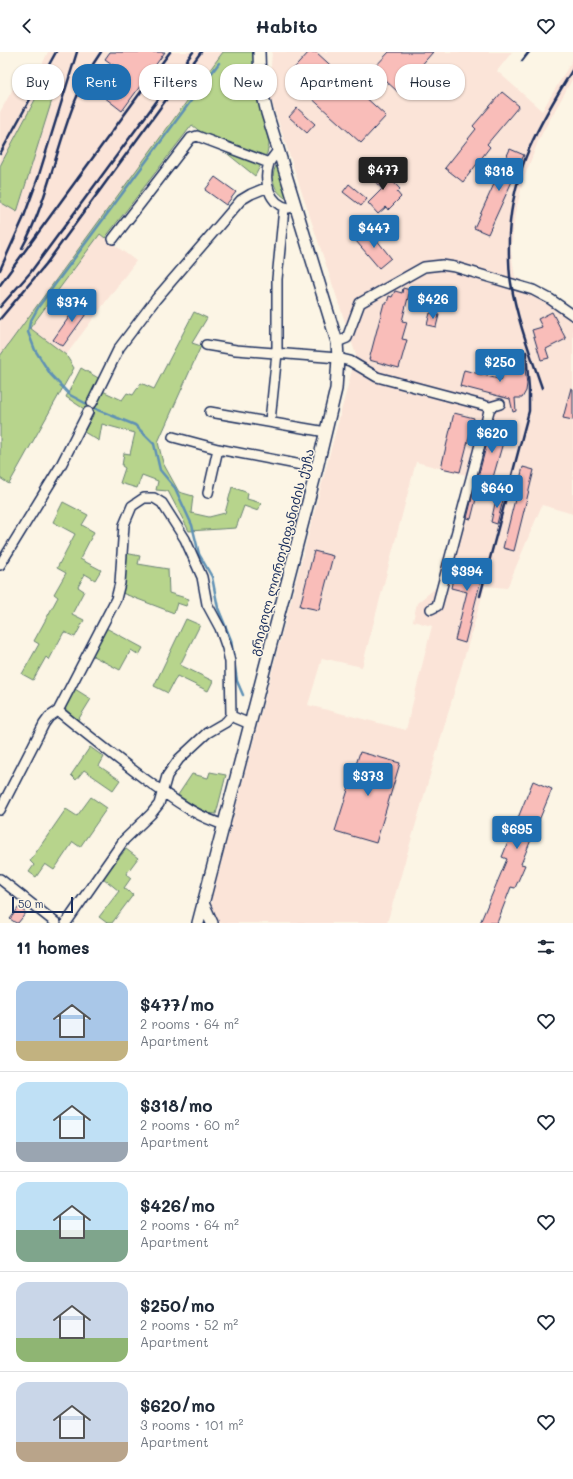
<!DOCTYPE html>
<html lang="en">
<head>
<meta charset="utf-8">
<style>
	:root { --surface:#fff; --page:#f6f6f7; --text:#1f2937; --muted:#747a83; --line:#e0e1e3; --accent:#1f6fb2 }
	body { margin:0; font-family:Mali,"Noto Sans Georgian",sans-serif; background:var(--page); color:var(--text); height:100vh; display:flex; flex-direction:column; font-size:15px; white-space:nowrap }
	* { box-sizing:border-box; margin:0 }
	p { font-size:13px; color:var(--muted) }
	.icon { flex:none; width:22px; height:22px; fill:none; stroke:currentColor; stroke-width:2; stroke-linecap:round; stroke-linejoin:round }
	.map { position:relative; height:871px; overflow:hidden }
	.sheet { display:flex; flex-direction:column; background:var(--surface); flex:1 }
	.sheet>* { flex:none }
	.guide { position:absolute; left:12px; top:12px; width:549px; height:36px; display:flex; gap:8px }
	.scale { position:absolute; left:12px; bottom:10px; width:61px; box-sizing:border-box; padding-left:4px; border:2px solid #1b2f5e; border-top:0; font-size:11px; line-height:14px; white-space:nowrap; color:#1b2f5e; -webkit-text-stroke:3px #fcf5e5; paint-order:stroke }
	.price { position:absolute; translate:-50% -34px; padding:0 9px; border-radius:4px; background:var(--accent); color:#fff; font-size:13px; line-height:26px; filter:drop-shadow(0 1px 2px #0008) }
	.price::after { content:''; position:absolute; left:50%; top:24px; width:12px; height:9px; margin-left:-6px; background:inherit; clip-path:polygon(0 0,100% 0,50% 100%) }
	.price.selected { background:#222; color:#fff }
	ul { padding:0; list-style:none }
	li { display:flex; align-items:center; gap:12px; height:100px; padding:0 16px }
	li+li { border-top:1px solid var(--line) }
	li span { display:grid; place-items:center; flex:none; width:112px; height:80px; border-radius:12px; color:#555 }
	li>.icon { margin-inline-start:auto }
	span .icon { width:48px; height:48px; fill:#fffc; stroke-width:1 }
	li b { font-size:17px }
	h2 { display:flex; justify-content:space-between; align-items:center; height:48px; padding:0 16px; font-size:17px }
	.chip { padding:0 14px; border-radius:16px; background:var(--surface); box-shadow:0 1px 3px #0004; font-size:14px; line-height:36px }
	.chip.selected { background:var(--accent); color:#fff }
	header { display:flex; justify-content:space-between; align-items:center; height:52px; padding:0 16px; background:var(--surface); font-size:18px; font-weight:800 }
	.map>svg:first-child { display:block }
	.built { fill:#fbe4d8; fill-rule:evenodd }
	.green { fill:#b7d48c; stroke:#698275 }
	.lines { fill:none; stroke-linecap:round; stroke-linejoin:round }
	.stream { stroke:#5f91b5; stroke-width:2.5 }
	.building { fill:#f9bdb9; stroke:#1b2f5e }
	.minor-casing { stroke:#1b2f5e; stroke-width:12 }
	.tertiary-casing { stroke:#1b2f5e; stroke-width:14 }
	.minor { stroke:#fcf5e5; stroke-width:9 }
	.tertiary { stroke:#fcf5e5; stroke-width:11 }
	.rail { stroke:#1b2f5e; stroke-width:2.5 }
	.labels { text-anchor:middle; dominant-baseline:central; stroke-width:3; stroke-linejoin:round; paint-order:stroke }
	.street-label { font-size:13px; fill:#1b2f5e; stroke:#fcf5e5 }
</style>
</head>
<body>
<header><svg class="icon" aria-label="back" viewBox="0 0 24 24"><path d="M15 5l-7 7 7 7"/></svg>Habito<svg class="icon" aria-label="heart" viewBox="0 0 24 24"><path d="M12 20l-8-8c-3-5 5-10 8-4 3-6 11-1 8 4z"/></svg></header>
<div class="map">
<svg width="573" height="871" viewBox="0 0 573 871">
	<rect width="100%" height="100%" fill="#fcf5e5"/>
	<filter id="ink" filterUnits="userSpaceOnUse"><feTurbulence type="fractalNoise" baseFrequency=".025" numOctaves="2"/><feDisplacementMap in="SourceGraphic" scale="8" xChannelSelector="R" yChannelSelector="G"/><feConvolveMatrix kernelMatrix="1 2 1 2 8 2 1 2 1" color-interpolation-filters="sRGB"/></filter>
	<g filter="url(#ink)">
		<!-- built -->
		<path class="built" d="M48 0H223L0 304V150L17 159 56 32 46 28 0 114V60L24 17 37 23Z
			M272 0H512L497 19 542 59 573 7V26L539 87 524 126 515 162 511 199 515 225 541 236 573 257V462L542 453 507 536 485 534 387 871H217L211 857 212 845 356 303 269 42ZM416 410 466 423 437 535 417 551 413 569 432 574 406 678 308 653 322 606 362 615Z
			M100 182 136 209 66 303 30 277Z"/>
		<!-- green -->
		<path class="green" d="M223 0H253L255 31 267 76 269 93 267 101 255 124 192 73 105 186 100 182 30 276 66 303 74 316 9 432 0 426V304Z
			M46 27 57 32 17 160 0 150V114Z
			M278 110 291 149C274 142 268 126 278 110Z
			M194 260 207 266 192 291 201 294 158 390 163 411 179 440 193 444 191 461 209 465 225 461 232 435 248 441 247 447 261 451 258 459 244 454 236 476 189 479 168 439 156 438 158 429 142 423 137 436 120 431 125 416 122 414 124 401 130 402 135 381 102 372 99 389 84 380 93 363 66 345 81 316 100 327 96 336 122 348 127 341 133 343 141 331 154 337Z
			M63 450 88 463 82 473 94 480 80 507 101 518 95 528 85 522 78 535 84 539 72 562 84 568 75 585 64 580 49 608 46 605 33 628 22 622 39 592 34 589 58 545 54 542 66 521 57 516 75 482 53 470Z
			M125 501 140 504 138 512 168 517 169 541 189 547 186 554 177 551 174 561 122 541Z
			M186 567 200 573 180 613 213 629 208 639 177 624 168 641 154 634Z
			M106 576 143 596 139 603 131 598 120 618 91 603Z
			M75 637 91 647 78 668 64 656Z
			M90 695 104 705 99 714 120 728 113 738 84 718 76 728 71 723Z
			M210 720 226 723 216 762 205 761 178 743 192 722 208 726Z
			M91 745 107 756 80 795 73 790 54 818 45 812 36 825 29 820 34 813 30 809 66 757 77 764Z
			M126 797 138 806 126 822 131 826 124 836 133 843 112 871H107L99 865 119 839 103 826Z"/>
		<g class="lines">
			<!-- stream -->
			<path class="stream" d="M219 11 39 254 30 270 28 280 35 298 51 323 70 343 98 358 135 373 154 392 160 418 175 436 192 473 199 502 212 525 218 556 231 588 237 629 243 643"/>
		</g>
		<!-- building -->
		<path class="building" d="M110 0H165L122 59 104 45 123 20 105 7Z
			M309 0H316L386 64 361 91 287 24Z
			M389 0H433L398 40 373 17Z
			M502 40 519 54 487 92 490 95 463 130 445 116 476 77 473 74Z
			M297 56 315 72 307 81 289 65Z
			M510 97 524 103 488 182 474 176Z
			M376 112 400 137 397 140 401 145 388 158 386 155 378 162 368 151 382 137 367 121Z
			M215 125 236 140 226 153 205 138Z
			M349 132 367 147 361 154 343 140Z
			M369 178 391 206 379 216 356 189Z
			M403 236 410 238 402 269 407 270 402 287 407 288 399 316 369 308 384 251H387L389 244 392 245 395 239 402 241Z
			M81 248 91 255 63 294 53 288Z
			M552 260 566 287 546 297 549 306 541 308 532 278 542 275 538 267Z
			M430 261 439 263 436 275 427 273Z
			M524 310 527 332 526 339 522 346H515L516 359 513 360 510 347 460 334 464 318 502 328 501 315Z
			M571 336 573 337V368L563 366Z
			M454 361 474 366 460 420 441 416Z
			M492 372 496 373 495 377 506 380 492 429 478 425Z
			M523 415 534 418 514 499 503 496Z
			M474 438 478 439 471 467 467 466Z
			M497 442 504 444 497 472 491 470Z
			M314 499 333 504 319 558 300 554Z
			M457 508 474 512 475 509 485 512 465 591 455 588 467 540 451 536Z
			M360 700 400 711 376 791 335 779Z
			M533 729 552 737 521 812 525 813 515 836 511 835 497 871H480L507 807 502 805Z
			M19 855 26 861 18 871H16L10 867Z"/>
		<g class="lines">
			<!-- minor casing -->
			<g class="minor-casing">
				<path id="minor" d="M278 98C276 102 271 107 269 111 263 129 269 153 289 156
					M113 187 191 86 197 84 269 111
					M337 290 347 286 360 251 424 215 442 213 455 215 533 238 550 247 573 263
					M206 293 236 298 338 306 350 309 377 325 490 355 500 352
					M92 351 119 296 156 247 241 148 251 142 268 135
					M210 360 326 380
					M270 369 277 301V227L284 156
					M173 385 218 397 317 416
					M208 441 218 397
					M0 513 60 415 88 360
					M431 557 437 554 490 355
					M58 659C89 684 120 709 153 733 176 749 197 765 225 773
					M0 758 44 672 49 665 58 659 116 547 120 531 124 473 132 454 144 446H154L162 451 185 487 202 525 207 552 220 576 227 596 230 610 231 664 250 672
					M0 827 56 871
					M66 871 124 788 151 762 159 752 167 724 179 707 207 681 226 670 231 664"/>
			</g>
			<!-- tertiary casing -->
			<g class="tertiary-casing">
				<path id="tertiary" d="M203 851 212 871
					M198 871 317 416 336 337 338 306 337 290 267 61 260 31 259 0"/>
			</g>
			<!-- minor -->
			<use href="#minor" class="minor"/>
			<!-- tertiary -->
			<use href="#tertiary" class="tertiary"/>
			<!-- rail -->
			<path class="rail" d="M522 9 529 0
				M0 102 56 0
				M22 196C56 134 60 58 101 0
				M0 218 23 167 38 126 77 0
				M0 233 170 0
				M0 255 30 221 193 0
				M0 267 46 212 201 0
				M542 336C530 301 517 267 511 231 508 215 509 199 509 182 513 116 539 72 573 17
				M480 544 529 359V336L526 300"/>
		</g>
	</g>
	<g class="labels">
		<!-- street labels -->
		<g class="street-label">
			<text transform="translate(281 500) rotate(-75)">გრიგოლ ლორთქიფანიძის ქუჩა</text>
		</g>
	</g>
</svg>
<div class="scale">50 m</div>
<b class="price selected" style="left:383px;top:139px">$477</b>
<b class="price" style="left:499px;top:140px">$318</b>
<b class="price" style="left:374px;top:197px">$447</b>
<b class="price" style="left:433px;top:268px">$426</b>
<b class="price" style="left:72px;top:271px">$374</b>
<b class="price" style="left:500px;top:331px">$250</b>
<b class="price" style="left:492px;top:402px">$620</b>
<b class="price" style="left:497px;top:457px">$640</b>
<b class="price" style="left:467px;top:540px">$394</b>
<b class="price" style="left:368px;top:745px">$373</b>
<b class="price" style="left:517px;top:798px">$695</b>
<div class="guide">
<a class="chip">Buy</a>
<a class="chip selected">Rent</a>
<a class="chip">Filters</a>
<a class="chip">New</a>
<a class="chip">Apartment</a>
<a class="chip">House</a>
</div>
</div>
<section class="sheet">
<h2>11 homes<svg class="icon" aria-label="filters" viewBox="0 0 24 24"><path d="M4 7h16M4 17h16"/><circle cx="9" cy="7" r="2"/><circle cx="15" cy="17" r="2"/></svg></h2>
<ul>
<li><span style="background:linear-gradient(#a9c7e8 75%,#c2b280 0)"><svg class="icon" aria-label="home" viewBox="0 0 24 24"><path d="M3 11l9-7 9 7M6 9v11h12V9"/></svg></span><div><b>$477/mo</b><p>2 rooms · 64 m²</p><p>Apartment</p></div><svg class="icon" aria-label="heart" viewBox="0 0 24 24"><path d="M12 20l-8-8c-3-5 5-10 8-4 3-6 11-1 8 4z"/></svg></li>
<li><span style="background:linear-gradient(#bfe0f5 75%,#9aa5b1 0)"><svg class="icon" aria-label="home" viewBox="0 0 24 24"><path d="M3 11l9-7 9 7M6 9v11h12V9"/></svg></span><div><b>$318/mo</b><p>2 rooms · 60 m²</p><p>Apartment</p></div><svg class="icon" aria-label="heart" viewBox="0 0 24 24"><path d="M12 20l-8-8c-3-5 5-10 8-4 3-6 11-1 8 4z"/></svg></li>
<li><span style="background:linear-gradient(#bfe0f5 60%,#7fa58c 0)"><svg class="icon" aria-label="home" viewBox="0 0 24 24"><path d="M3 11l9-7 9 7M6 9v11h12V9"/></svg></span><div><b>$426/mo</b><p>2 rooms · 64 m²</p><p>Apartment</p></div><svg class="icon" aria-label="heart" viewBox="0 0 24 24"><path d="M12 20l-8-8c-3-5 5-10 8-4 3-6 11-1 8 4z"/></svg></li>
<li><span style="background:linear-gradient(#c9d6e8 70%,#8fb573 0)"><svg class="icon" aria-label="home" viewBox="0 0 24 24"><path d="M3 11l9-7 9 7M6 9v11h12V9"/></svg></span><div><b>$250/mo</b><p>2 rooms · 52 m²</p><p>Apartment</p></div><svg class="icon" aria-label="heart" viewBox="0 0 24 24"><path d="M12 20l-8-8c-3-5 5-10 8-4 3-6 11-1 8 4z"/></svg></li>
<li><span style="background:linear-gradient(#c9d6e8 75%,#b9a48a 0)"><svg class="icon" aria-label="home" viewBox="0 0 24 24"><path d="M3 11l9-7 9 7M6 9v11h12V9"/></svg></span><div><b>$620/mo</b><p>3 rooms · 101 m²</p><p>Apartment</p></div><svg class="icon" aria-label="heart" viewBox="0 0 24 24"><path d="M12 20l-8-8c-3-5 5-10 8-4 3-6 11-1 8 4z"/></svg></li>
</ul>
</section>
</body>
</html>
